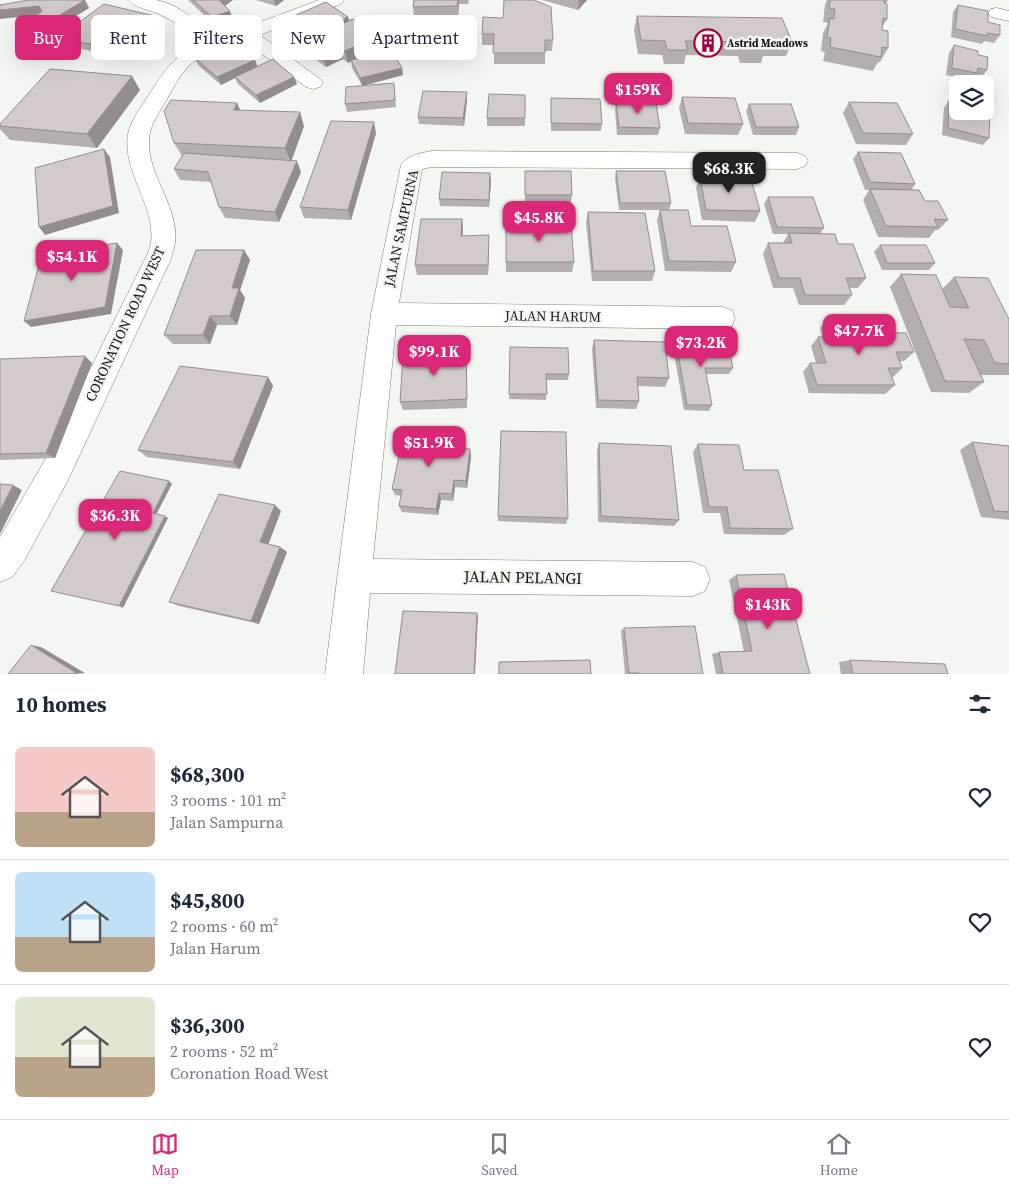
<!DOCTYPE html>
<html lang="en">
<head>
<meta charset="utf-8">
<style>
	:root { --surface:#fff; --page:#f2f2f3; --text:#1f2937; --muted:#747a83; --line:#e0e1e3; --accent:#db2777 }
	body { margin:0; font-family:"Source Serif 4",serif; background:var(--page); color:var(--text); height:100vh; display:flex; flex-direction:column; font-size:19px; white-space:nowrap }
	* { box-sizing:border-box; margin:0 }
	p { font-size:16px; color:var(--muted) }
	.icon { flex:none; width:28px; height:28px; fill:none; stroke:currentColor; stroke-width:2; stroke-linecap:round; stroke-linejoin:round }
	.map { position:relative; height:674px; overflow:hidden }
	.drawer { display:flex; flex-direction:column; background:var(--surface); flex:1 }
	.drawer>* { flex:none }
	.banner { position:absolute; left:15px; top:15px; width:500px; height:45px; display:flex; gap:10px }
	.controls { position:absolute; left:949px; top:75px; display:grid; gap:10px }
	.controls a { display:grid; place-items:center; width:45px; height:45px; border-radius:8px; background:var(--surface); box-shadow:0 5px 20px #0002; font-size:25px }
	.price { position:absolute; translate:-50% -42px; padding:0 11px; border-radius:10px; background:var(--accent); color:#fff; font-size:16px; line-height:32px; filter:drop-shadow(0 1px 2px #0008) }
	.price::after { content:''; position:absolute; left:50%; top:30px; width:15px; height:11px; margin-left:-8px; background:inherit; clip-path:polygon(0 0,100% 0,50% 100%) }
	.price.active { background:#222; color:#fff }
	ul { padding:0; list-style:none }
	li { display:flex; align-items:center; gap:15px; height:125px; padding:0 15px }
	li+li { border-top:1px solid var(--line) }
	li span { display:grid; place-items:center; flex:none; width:140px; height:100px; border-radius:8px; color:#555 }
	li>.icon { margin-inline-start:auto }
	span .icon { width:60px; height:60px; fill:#fffc; stroke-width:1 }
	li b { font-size:21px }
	h2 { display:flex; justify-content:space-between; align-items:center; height:60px; padding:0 15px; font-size:21px }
	.pill { padding:0 18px; border-radius:8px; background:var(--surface); box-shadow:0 5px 20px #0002; font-size:18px; line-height:45px }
	.pill.active { background:var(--accent); color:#fff }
	.tabs { display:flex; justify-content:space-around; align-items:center; height:70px; border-top:1px solid var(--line); background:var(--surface); font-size:14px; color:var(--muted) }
	.tabs a { display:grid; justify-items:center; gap:2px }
	.tabs .active { color:var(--accent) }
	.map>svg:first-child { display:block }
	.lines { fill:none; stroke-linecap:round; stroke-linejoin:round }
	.minor-casing { stroke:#7a7d77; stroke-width:1 }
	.minor { fill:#fff; fill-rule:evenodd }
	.wall { fill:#b5aeaf }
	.shaded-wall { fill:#948d8e }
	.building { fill:#d3cacb; stroke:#948d8e }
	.labels { text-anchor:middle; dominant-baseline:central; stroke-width:5; stroke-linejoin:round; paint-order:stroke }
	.far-poi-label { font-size:11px; font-weight:bold; fill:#161715; stroke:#f4f7f1; text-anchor:start }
	.street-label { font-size:14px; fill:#161715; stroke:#f4f7f1 }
	.near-street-label { font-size:16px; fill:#161715; stroke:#f4f7f1 }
</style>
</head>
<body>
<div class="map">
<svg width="1009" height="674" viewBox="0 0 1009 674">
	<rect width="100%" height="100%" fill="#f4f7f1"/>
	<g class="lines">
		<!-- minor casing -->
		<g class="minor-casing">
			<path id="minor" d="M128 0C137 0 147 0 156 0 178 4 200 22 213 40L319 0H344L341 4 260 35 320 79 323 83 320 87 313 89 306 87 245 41C230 47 212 51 198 59 183 67 174 87 166 101 160 111 153 121 150 132 142 171 180 204 175 243 174 249 172 255 170 261L67 482 24 561 12 577 0 582V537L45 460 144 261C147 255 150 249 151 243 156 205 122 173 128 134 131 119 144 103 152 90 164 71 176 54 198 46 188 32 176 22 161 15 152 10 134 8 128 0Z
				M997 8 1009 11V21L991 17 988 13 991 9Z
				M432 151 797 153 805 156 808 161 805 166 797 169 432 167 422 169 399 303 722 307 732 310 735 318 732 326 722 329 396 325 373 559 693 562 705 567 710 579 705 591 693 596 370 593 363 674H325L371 314 401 165C407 155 421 153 432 151Z"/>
		</g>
		<!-- minor -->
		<use href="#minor" class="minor"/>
	</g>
	<!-- wall -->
	<path class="wall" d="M85 0 89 8 33 42 24 38 18 30Z
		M188 0H233L224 6 233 19 215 25Z
		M256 0H284L276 6Z
		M414 0H469L468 4H459L458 17 414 18 413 7Z
		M542 0H587L578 10Z
		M827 0H888L886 4 887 19 882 27V30L888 48 880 62H878L873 71 823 61 825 52 821 51 823 33 828 23 823 22 825 5Z
		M958 5 988 22 1000 35 994 43 984 41 982 44 951 37 953 12Z
		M155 16 158 24 126 49 114 46 94 52 64 44 59 37Z
		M637 16 792 42 786 56H763L761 63H740L738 56 686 55 684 64H664L662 55 638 54 634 30Z
		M348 17 349 20 375 43 364 49 365 54 354 59 402 68 403 75 366 85 394 83 396 107 347 112 345 104 362 85 352 68 351 61 348 63 343 59 326 67 306 53 305 49 284 33 280 22Z
		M483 17 553 40 552 51H545V64H494V45H482V34Z
		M954 45 978 55 987 70 981 78 975 76 972 81 946 75 949 53Z
		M195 58 255 60 257 66 294 77 297 84 260 103 238 84 235 78 221 85 198 65Z
		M140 90 97 148 10 140 0 129V124Z
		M525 95V126H487V118Z
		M682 97 743 124 738 135 685 134 679 108Z
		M551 98 602 124 601 131H551Z
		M467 100 464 126 419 124 418 117Z
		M949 100 989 138 983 145 942 135 944 108Z
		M849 102 913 134 906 145 856 144 843 113Z
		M237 103 240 110 304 126 291 161 301 172 279 222 225 218 219 207 211 182 180 180 174 169 182 156 174 143Z
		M616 103 660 128 658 135H617L615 110Z
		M749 104 799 127 796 135H753L746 111Z
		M376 133 351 220 304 218 300 207Z
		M858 152 915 184 911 190 948 220 938 230H935L929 238 878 237 863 200 869 190H865L853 159Z
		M525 171 572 195 571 203 525 202Z
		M616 171 671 203 669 210 691 226 736 262 731 272 665 271 657 220 660 210H619L615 178Z
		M700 177 760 211 755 222 702 220 696 188Z
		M491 181 489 207 440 206 439 199Z
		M768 197 824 228 820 234 838 244 866 278 858 288H850L852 295 844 305H799L793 288H773L763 254 768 243H783L788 234H773L764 204Z
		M588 212 655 271 652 281H592L586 223Z
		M462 219 463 236 489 246 488 275H417L415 265Z
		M506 223 574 262 572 272H506Z
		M880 245 935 263 929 270H882L874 252Z
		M244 250 250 260 240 290 245 298 237 325H217L210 344H173L164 335Z
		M901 274 942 289 954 277 1009 319V375H980L984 382 969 393 931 392 890 287Z
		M828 319 859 332 914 352 904 361H900L902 368 893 377H891L895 385 885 394 809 393 803 372 810 363H816L811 346 818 337H823L820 328Z
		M594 340 669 378 665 387 638 386 639 401 636 409 596 408 592 349Z
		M676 342 733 368 729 374H706L712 405 709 411 684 410 673 348Z
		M510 347 569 374 568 380H547L546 400 509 399Z
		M0 359 92 363 55 458 0 460Z
		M467 362V408L403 410 400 402Z
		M268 377 273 386 240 469 147 457 138 450Z
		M449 430 450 437 449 447 470 449 471 457 467 488 455 487 453 501 441 500 438 515 402 512 399 506 401 496 395 495 392 489 412 443Z
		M972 442 1009 446V520L981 517 960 450Z
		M599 443 679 520 674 526 598 522 597 450Z
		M698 444 744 470 793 529 784 535 724 534 720 513H703L693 452Z
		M281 511 268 544 280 547 287 552 259 624 179 606 169 602Z
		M498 516 568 518 566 524 498 521Z
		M736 575 810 674H716L712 654 719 652H744L729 580Z
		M624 628 703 674H625L621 631Z
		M850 660 948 674H841L839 662Z"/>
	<!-- shaded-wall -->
	<path class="shaded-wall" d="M85 0 89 8 33 42 28 34Z
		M219 0H233L222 8Z
		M274 0H284L276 6Z
		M458 0H459V4L458 17Z
		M579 0H587L578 10Z
		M39 6 44 14 0 19V10Z
		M230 11 233 19 215 25 212 17Z
		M155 16 158 24 126 49 122 41Z
		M348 17 351 28 303 42 302 38Z
		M373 32 375 43 364 49 365 54 348 63 345 51 358 39Z
		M110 38 114 46 94 52 89 44Z
		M340 48 343 59 326 67 323 56Z
		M255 60 258 68 235 77V78L221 85 217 77Z
		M402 68 403 75 362 86 360 78Z
		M132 76 140 90 97 148 87 134Z
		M294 77 297 84 260 103 256 95Z
		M467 92V100L464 126 463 118Z
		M237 103 243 117 234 110Z
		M300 112 304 126 291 162 285 148Z
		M374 122 376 133 351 220 348 210Z
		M104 149 110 157 119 213 45 235 39 227Z
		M297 161 301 172 279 222 275 212Z
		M490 173 491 181 489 207V200Z
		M462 219 463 229 462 246 461 236Z
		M489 235V246L488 275V265Z
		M117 243 123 250 111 314 31 327 24 321Z
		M244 250 250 260 240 290 245 298 237 325 230 316 232 288Z
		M210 316 217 325 210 344 203 335Z
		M466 353 467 362V408V399Z
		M85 356 92 363 55 458 46 453Z
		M268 377 273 386 240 469 233 462Z
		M449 430 450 437 448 455 446 447Z
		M470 449 471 457 467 488 466 481Z
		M454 480 455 487 453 501 452 494Z
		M169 481 172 484 156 515 153 513Z
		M13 485 22 490 0 534V511Z
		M439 493 441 500 438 515 436 509Z
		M275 505 281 511 267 548 260 542Z
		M165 516 168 518 123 608 119 606Z
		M280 547 287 552 259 624 251 621Z
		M477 613 478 617 475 674H474Z
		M31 645 41 647 85 673 74 674Z"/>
	<!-- building -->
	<path class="building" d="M28 0H85L28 34 18 30 42 11 39 6 0 10V5Z
		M193 0H219L230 11 212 17Z
		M414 0H458L457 6 413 7Z
		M504 0H534L551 7 553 40H545V53H493L494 34H482L483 17 503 18Z
		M830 0H884V3L887 4V19L883 18 882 30 888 31V48L882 47 881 57 830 47 831 38 827 37 830 18 834 19 835 9 829 8Z
		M326 2 348 17 302 38 280 22Z
		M104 4 155 16 122 41 110 38 89 44 59 37Z
		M958 5 988 11V22L1000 25V35L987 33V36L955 29Z
		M637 16 782 18 792 42H764L766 49H745L743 42 685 41 688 50H667L665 41 641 40Z
		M353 19 373 32 358 39 363 43 345 51 340 48 323 56 303 42Z
		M232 41 255 60 217 77 195 58Z
		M954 45 978 51V55L988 57 987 70 978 68 977 73 952 68Z
		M391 50 402 68 360 78 351 60Z
		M273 59 294 77 256 95 235 77Z
		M50 69 132 76 87 134 0 126V124Z
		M394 83 395 100 345 104 346 87Z
		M423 91 467 92 463 118 418 117Z
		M489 94 525 95V118H487Z
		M682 97 735 98 743 124 688 123Z
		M551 98 600 99 602 124 551 123Z
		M171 100 237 103 234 110 300 112 285 148 174 143 164 111Z
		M949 100 958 102V111H985V109L990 110 989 138 948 128Z
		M849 102 897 103 913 134 863 133Z
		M616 103H656L660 128 619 127Z
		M749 104H791L799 127H756Z
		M331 121 374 122 348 210 300 207Z
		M104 149 113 206 39 227 35 168Z
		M858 152 901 153 915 184 870 182Z
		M184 153 297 161 275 212 219 207 208 172 174 169Z
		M525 171H571L572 195H525Z
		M616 171H665L671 203H620Z
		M442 172 490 173 489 200 439 199Z
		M700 177 751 179 760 211 706 210Z
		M870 189 919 190 925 201H938L948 220 934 219 938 227 886 226Z
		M768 197H813L824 228 777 227Z
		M660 210H688L691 226H727L736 262 669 261Z
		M588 212 645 213 655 271H593Z
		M421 219H462L461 236 489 235 488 265H415Z
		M506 223H571L574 262H506Z
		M789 233 835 234 838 244H853L866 278H846L852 295H805L800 278H779L768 243H792Z
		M117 243 105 307 24 321 42 254Z
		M880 245H926L935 263H887Z
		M196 250H244L232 288H239L230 316H210L203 335H164Z
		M901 274 936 275 950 307 969 308 954 277 988 278 1009 319V364L995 363 984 340 964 339 984 382 945 381Z
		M828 319H854L859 332 906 333 914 352H896L902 368H888L895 385H817L810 363H826L818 337H834Z
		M594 340 665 342 669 378 637 377 639 401 598 400Z
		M676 342H727L733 368H705L712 405H687Z
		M510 347 568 348 569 374H546L547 394H509Z
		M466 353 467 399 400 402 403 355Z
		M85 356 46 453 0 454V359Z
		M180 366 268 377 233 462 138 450Z
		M415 427 449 430 446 447 470 449 466 481 454 480 452 494 439 493 436 509 399 506 402 490 392 489 402 442 412 443Z
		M501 431 566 432 568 518 498 516Z
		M972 442 1009 446V512L994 511Z
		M599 443 671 446 679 520 601 516Z
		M698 444 739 445 744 470H778L793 529 730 528 727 507H709Z
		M120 471 169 481 153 513 165 516 119 606 51 591Z
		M0 484 13 485 0 511Z
		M219 494 275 505 260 542 280 547 251 621 169 602Z
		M784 574 810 674H723L719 652 752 651 736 575Z
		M403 611 477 613 474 674H395Z
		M695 626 703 674H639V673H629L624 628Z
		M31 645 75 672 74 674H8Z
		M590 660 591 674H499V662Z
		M850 660 945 664 948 674H853Z"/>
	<!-- icons -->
	<defs>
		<g id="building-ring" transform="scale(1.4375)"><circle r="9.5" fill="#f4f7f1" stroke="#a00241" stroke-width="1.5"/><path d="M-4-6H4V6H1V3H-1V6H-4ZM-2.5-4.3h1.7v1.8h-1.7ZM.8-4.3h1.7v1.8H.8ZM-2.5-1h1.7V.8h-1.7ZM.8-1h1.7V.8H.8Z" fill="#a00241"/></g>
	</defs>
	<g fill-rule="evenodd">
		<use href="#building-ring" x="708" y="43"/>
	</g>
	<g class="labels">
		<!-- far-poi labels -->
		<g class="far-poi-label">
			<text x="727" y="43">Astrid Meadows</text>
		</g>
		<!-- street labels -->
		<g class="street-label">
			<text transform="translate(401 228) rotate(-78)">JALAN SAMPURNA</text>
			<text transform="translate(553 316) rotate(1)">JALAN HARUM</text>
			<text transform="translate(125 324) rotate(-65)">CORONATION ROAD WEST</text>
		</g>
		<!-- near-street labels -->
		<g class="near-street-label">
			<text transform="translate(523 577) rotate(1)">JALAN PELANGI</text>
		</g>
	</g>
</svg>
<div class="controls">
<a><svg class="icon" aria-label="layers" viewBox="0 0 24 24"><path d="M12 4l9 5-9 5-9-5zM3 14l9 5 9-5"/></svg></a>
</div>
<b class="price" style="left:638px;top:115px">$159K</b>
<b class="price active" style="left:729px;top:194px">$68.3K</b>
<b class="price" style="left:539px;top:243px">$45.8K</b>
<b class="price" style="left:72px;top:282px">$54.1K</b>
<b class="price" style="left:859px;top:356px">$47.7K</b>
<b class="price" style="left:701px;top:368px">$73.2K</b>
<b class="price" style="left:434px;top:377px">$99.1K</b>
<b class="price" style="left:429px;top:468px">$51.9K</b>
<b class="price" style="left:115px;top:541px">$36.3K</b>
<b class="price" style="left:768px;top:630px">$143K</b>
<div class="banner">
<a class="pill active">Buy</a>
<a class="pill">Rent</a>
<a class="pill">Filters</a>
<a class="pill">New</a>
<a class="pill">Apartment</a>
</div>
</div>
<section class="drawer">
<h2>10 homes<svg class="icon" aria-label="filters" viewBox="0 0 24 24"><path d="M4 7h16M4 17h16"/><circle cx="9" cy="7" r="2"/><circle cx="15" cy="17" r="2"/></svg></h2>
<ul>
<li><span style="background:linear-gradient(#f6c9c9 65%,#b9a48a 0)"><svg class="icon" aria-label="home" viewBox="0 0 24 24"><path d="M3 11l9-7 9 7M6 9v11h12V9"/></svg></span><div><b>$68,300</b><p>3 rooms · 101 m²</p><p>Jalan Sampurna</p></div><svg class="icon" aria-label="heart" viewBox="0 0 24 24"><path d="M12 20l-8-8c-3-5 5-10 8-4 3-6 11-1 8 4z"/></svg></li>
<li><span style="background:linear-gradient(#bfe0f5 65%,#b9a48a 0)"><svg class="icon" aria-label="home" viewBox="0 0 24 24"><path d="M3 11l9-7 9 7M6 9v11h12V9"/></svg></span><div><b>$45,800</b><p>2 rooms · 60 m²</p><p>Jalan Harum</p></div><svg class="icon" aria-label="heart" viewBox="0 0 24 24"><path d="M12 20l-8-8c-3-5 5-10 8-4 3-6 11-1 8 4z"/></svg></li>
<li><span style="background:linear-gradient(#dfe7d0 60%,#b9a48a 0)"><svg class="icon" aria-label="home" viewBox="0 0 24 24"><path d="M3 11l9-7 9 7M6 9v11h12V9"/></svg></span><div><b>$36,300</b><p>2 rooms · 52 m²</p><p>Coronation Road West</p></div><svg class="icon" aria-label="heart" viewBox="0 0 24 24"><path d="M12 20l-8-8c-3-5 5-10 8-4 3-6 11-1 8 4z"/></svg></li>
</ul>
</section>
<nav class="tabs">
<a class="active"><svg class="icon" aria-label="map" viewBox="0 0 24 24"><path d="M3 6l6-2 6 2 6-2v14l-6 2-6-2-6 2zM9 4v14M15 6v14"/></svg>Map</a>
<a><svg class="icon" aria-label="saved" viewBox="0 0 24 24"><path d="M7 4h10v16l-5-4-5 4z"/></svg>Saved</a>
<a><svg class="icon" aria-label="home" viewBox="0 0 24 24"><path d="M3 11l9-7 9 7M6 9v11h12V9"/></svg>Home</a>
</nav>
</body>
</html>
